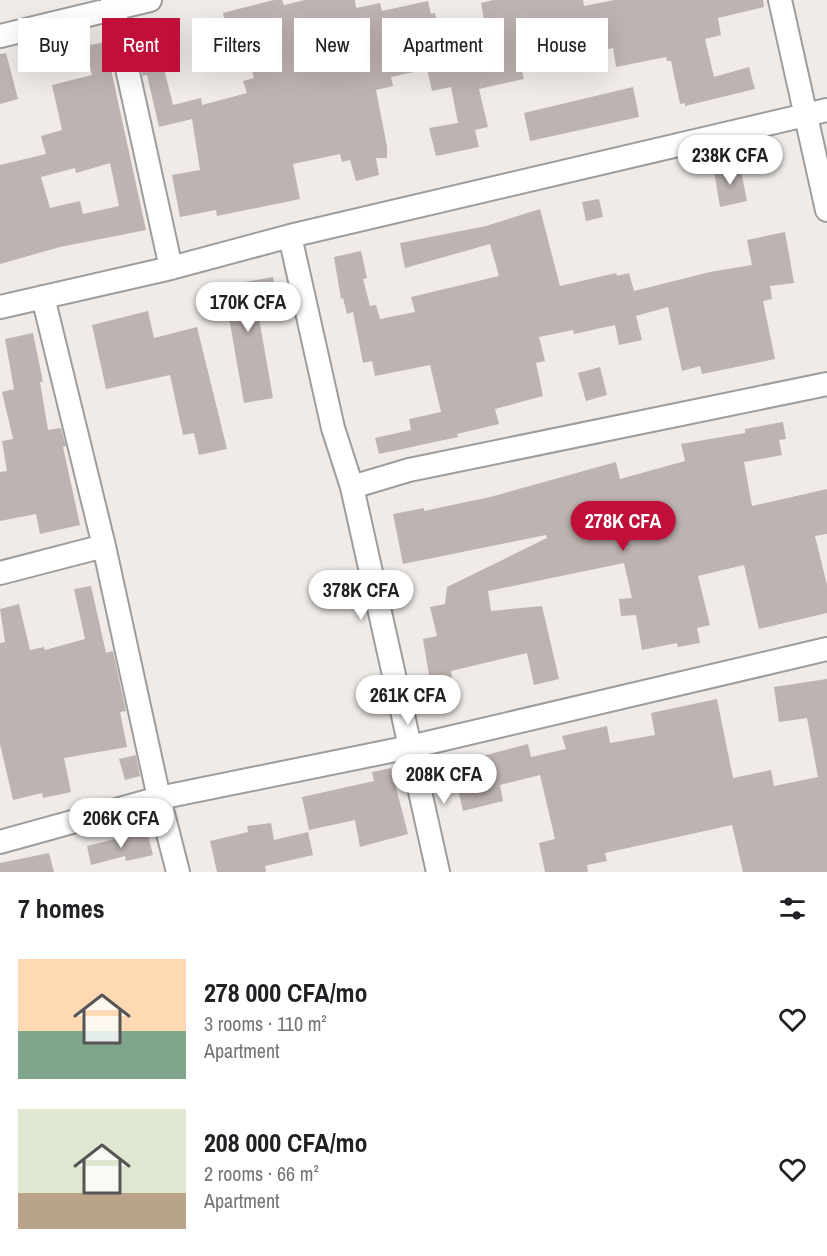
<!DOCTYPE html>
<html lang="en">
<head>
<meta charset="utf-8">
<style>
	:root { --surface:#fff; --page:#f6f6f6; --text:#202124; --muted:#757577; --accent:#c0103a }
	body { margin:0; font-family:"Archivo Narrow",sans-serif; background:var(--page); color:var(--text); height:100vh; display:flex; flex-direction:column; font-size:22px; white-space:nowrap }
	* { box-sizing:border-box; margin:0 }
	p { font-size:20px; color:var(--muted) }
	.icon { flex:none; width:33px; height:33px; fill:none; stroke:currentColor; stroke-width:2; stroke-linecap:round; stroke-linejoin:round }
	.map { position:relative; height:872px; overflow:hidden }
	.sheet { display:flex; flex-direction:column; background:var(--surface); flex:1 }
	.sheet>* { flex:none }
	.hud { position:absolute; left:18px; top:18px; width:792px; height:54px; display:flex; gap:12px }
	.price { position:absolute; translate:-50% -51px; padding:0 14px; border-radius:21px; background:#fff; color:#222; font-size:20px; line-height:39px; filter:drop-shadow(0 2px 3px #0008) }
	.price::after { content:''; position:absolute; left:50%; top:36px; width:18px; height:14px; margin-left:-9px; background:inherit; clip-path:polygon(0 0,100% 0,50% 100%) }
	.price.on { background:var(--accent); color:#fff }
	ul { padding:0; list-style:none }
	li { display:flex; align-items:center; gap:18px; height:150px; padding:0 18px }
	li span { display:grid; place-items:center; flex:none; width:168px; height:120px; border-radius:0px; color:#555 }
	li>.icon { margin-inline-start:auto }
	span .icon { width:72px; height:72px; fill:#fffc; stroke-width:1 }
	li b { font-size:26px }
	h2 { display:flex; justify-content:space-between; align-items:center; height:72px; padding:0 18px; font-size:26px }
	.tag { padding:0 21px; border-radius:0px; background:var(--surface); box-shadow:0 6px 24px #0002; font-size:21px; line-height:54px }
	.tag.on { background:var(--accent); color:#fff }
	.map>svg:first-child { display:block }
	.building { fill:#bdb3b0; fill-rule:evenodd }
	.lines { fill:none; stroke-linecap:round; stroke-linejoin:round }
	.minor-casing { stroke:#9d9d9d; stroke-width:26 }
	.minor { stroke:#fff; stroke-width:22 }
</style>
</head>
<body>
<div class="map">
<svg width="827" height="872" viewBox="0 0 827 872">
	<rect width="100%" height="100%" fill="#f0ebe7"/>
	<!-- building -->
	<path class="building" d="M274 0H282L284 5 305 0H355L356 8 380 3 382 11 428 1 431 14 435 13 441 42 486 32 481 3 493 0H583L584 6 614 0H763L764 7 718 18 721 35 705 39 714 77 749 67 755 89 685 106V103L680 104 671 61H667L666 57 616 67 613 48 565 59V56L521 66 524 79 479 89 488 127 475 130 479 147 436 156 429 128 458 123 451 87 432 91 427 69 391 77 393 86 376 90 387 147V158H376L379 175 356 181 350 160 342 162 340 154 293 164 300 199 217 216 216 210 180 217 172 175 200 170 192 119 159 127 147 75 143 76 138 53 143 52 137 31 168 23 173 41 158 45 173 105 201 98 202 105 247 93 243 81 254 78 240 25 226 29 223 13Z
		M105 42 146 230 60 247 0 264V165L46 154 41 136 62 130 52 85 92 75 85 46ZM110 163 119 206 83 214 80 201 50 208 41 177 75 168 76 173Z
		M6 53 18 99 0 104V54Z
		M633 87 639 117 530 141 524 113Z
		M740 165 747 201 720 207 714 171Z
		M599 199 603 217 586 221 582 202Z
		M540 209 560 286 616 273 617 276 629 273 634 291 710 272 752 265 747 240 785 232 794 283 770 286 772 299 763 301 775 359 702 374 700 366 682 371 668 307 636 316 642 340 619 345 615 325 574 334 573 330 539 337 545 361 536 363 543 396 495 409 499 424 457 434 458 437 379 454 375 438 411 430 409 419 441 412 430 365 375 376 372 361 363 363 353 312 347 314 343 298 341 299 334 257 361 251 367 278 363 279 370 306 376 305 380 319 415 312 411 297 499 276 490 244 405 268 400 243 486 226Z
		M273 277 277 304 257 307 273 398 244 403 228 312 216 314 212 288Z
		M148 311 154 338 197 327 227 449 199 455 194 433 183 435 170 375 106 389 92 325Z
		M33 333 43 382H40L48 430 61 428 66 446 63 447 80 525 40 534 36 514 0 521V472L7 471 2 441 13 439 2 392 14 389 5 339Z
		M600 367 607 395 586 401 578 373Z
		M783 422 786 439 779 440 782 455 744 462 752 506 827 489V534L815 536 827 585V613L759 629 744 565 698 576 710 625 697 628 700 643 678 647 677 643 642 650 636 615 621 616 619 599 632 598 624 563 488 591 491 611 542 606 559 679 534 685 527 653 451 671 456 700 434 705 423 639 437 636 430 607 445 604 447 587 547 538 546 535 403 564 393 514 424 508V511L490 497 616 462 620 479 685 461 681 444 745 433V429Z
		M91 586 106 653 113 651 126 711 120 712 127 747 64 758 71 792 43 798 42 793 13 800 0 744V643L5 642 0 609 19 604 30 650 44 647 45 650 85 639 74 589Z
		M827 679V872H743L732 825 605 853 607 861 587 865 588 872H545L539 843 555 839 540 775 500 785 503 801 463 811 452 764 528 744 531 757 566 749 562 736 607 726 610 743 655 735 651 713 717 699 733 778 771 770 774 786 818 777 807 718 779 722 774 687Z
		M136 755 140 776 125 780 119 759Z
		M391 768 408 834 360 847 355 820 309 830 302 797 374 781 372 772Z
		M271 823 274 840 308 832 313 855 265 866 266 872H217L210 841 248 832 247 826Z
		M147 831 153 855 126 861 125 856 91 865 87 846Z
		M49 853 54 872H0V863Z"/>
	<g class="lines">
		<!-- minor casing -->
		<g class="minor-casing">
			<path id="minor" d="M112 0 171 268
				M780 0 827 210
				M0 36 150 0
				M290 236 333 428 352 487 438 872
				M43 297 104 546 159 798 178 872
				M0 307 171 268 290 236 827 110
				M352 487 409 470 827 384
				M0 573 104 546
				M0 842 159 798 410 747 827 649"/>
		</g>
		<!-- minor -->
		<use href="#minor" class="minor"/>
	</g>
</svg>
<b class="price" style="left:730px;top:186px">238K CFA</b>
<b class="price" style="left:248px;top:333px">170K CFA</b>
<b class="price on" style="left:623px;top:552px">278K CFA</b>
<b class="price" style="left:361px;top:621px">378K CFA</b>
<b class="price" style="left:408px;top:726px">261K CFA</b>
<b class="price" style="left:444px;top:805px">208K CFA</b>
<b class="price" style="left:121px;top:849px">206K CFA</b>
<div class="hud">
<a class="tag">Buy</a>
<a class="tag on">Rent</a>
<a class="tag">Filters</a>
<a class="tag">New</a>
<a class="tag">Apartment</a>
<a class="tag">House</a>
</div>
</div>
<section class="sheet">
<h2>7 homes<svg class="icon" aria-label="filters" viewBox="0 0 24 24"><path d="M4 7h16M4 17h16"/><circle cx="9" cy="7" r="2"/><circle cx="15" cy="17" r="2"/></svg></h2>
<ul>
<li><span style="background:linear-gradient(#ffd9b3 60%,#7fa58c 0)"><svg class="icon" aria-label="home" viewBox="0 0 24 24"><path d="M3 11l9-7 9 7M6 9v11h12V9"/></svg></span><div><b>278 000 CFA/mo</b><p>3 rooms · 110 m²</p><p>Apartment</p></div><svg class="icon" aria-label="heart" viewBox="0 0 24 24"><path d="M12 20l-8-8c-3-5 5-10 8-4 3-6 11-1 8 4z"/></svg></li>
<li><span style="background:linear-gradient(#dfe7d0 70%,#b9a48a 0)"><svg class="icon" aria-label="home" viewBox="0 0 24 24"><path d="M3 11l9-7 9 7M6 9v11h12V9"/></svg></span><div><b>208 000 CFA/mo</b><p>2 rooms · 66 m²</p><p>Apartment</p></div><svg class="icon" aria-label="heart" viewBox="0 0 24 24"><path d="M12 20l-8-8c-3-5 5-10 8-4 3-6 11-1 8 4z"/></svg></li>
</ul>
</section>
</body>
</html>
